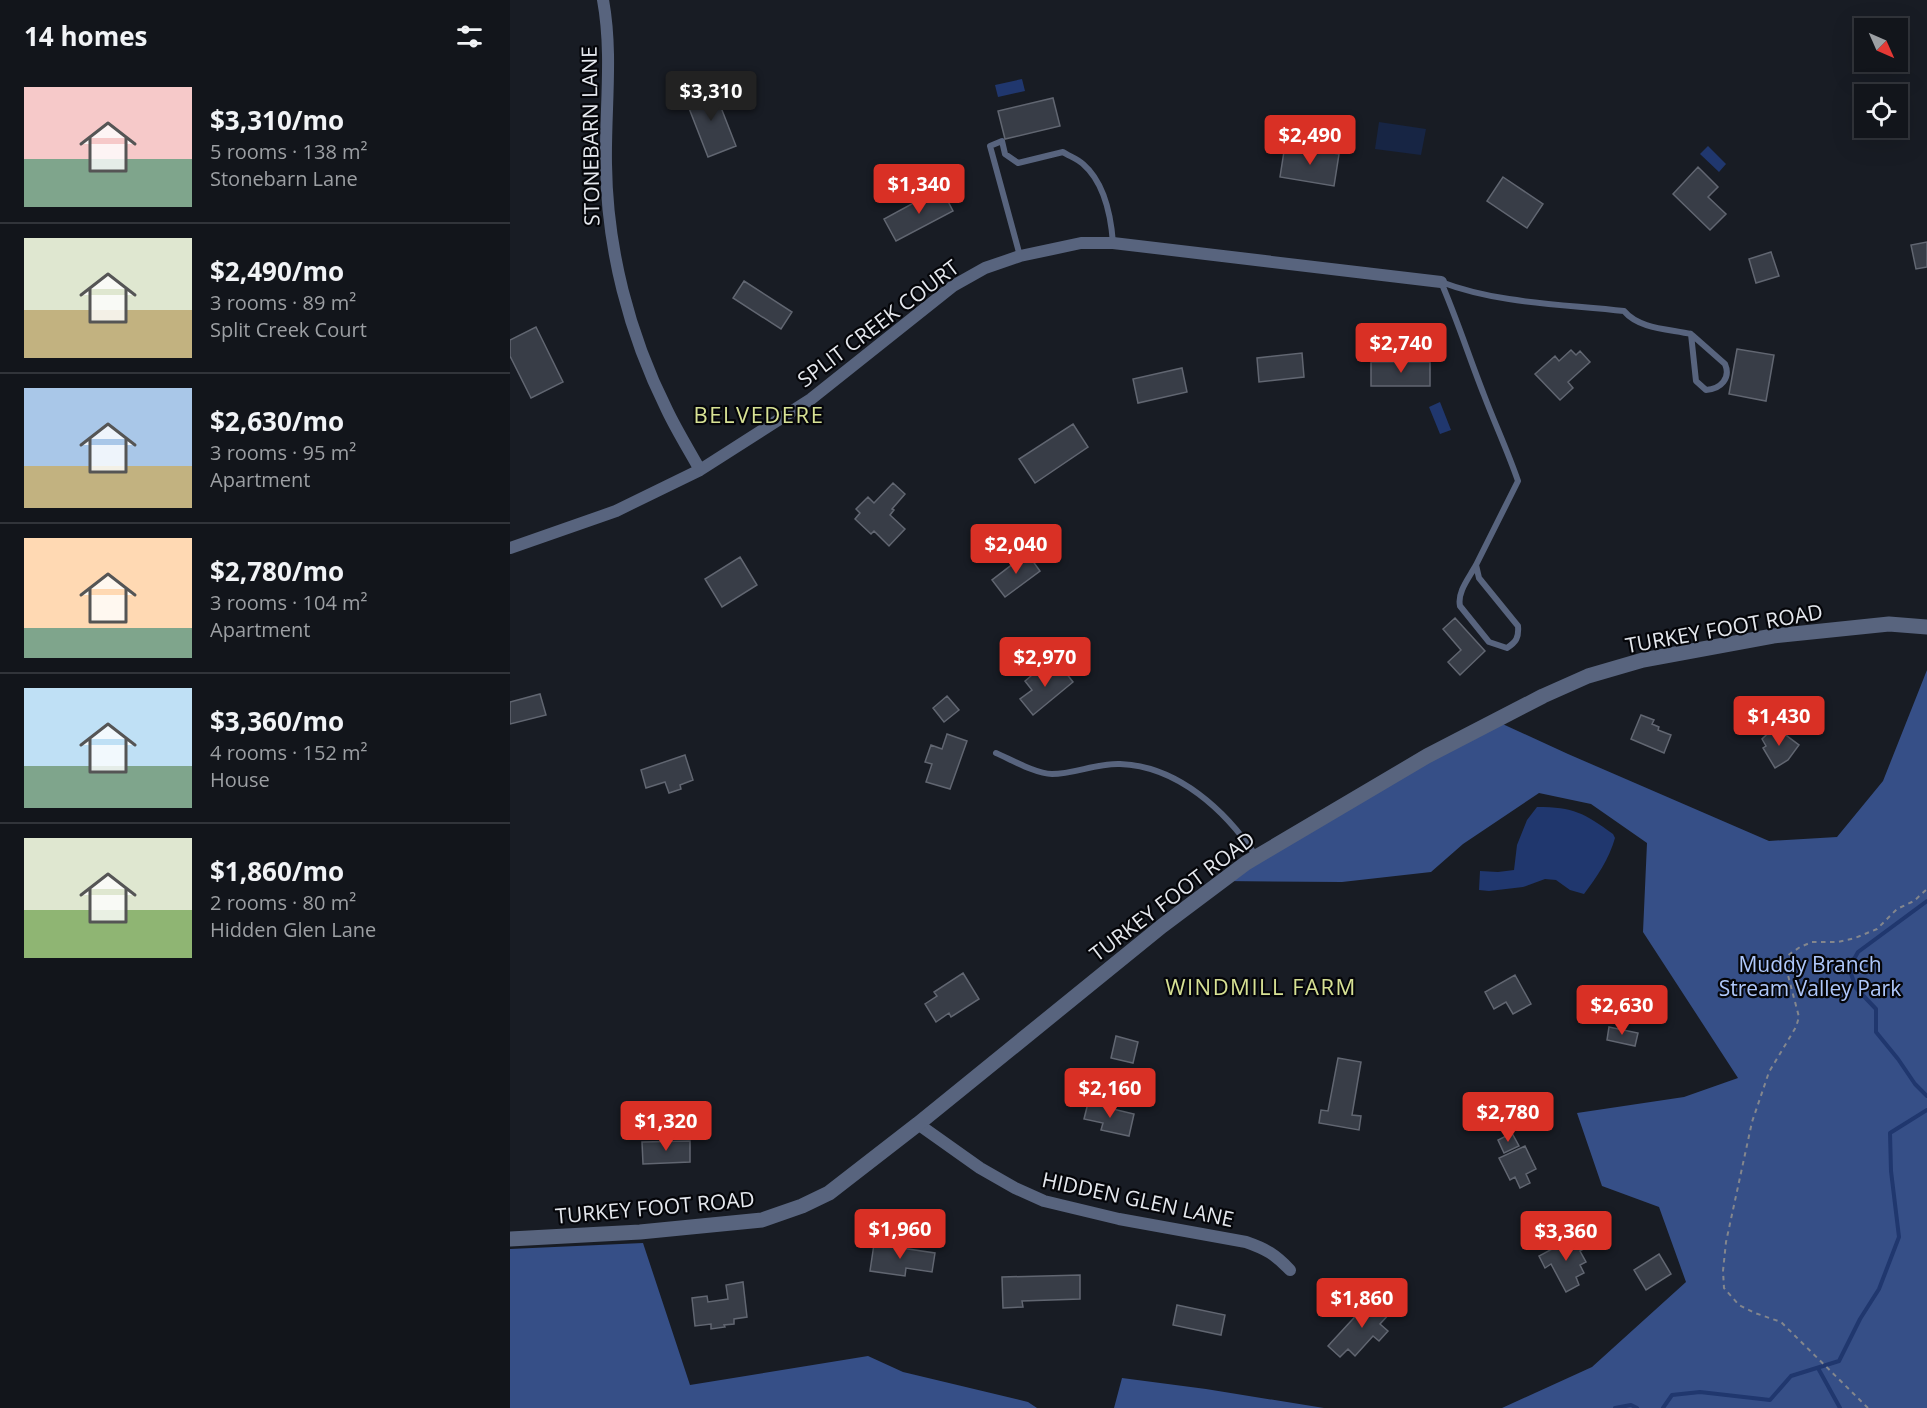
<!DOCTYPE html>
<html lang="en">
<head>
<meta charset="utf-8">
<style>
	:root { --surface:#12151b; --page:#1b1e24; --text:#f1f3f6; --muted:#9c9fa3; --line:#31343a; --accent:#d93025 }
	body { margin:0; font-family:"Open Sans",sans-serif; background:var(--page); color:var(--text); height:100vh; display:flex; flex-direction:column; font-size:22px; white-space:nowrap }
	* { box-sizing:border-box; margin:0 }
	p { font-size:20px; color:var(--muted) }
	.icon { flex:none; width:33px; height:33px; fill:none; stroke:currentColor; stroke-width:2; stroke-linecap:round; stroke-linejoin:round }
	.map { position:relative; flex:1; overflow:hidden }
	.drawer { display:flex; flex-direction:column; background:var(--surface); width:510px }
	.drawer>* { flex:none }
	.needle { width:39px; rotate:135deg }
	.buttons { position:absolute; left:1344px; top:18px; display:grid; gap:12px }
	.buttons a { display:grid; place-items:center; width:54px; height:54px; border-radius:0px; background:var(--surface); box-shadow:0 6px 24px #0002,0 0 0 2px var(--line); font-size:30px }
	.price { position:absolute; translate:-50% -51px; padding:0 14px; border-radius:6px; background:var(--accent); color:#fff; font-size:20px; line-height:39px; filter:drop-shadow(0 2px 3px #0008) }
	.price::after { content:''; position:absolute; left:50%; top:36px; width:18px; height:14px; margin-left:-9px; background:inherit; clip-path:polygon(0 0,100% 0,50% 100%) }
	.price.selected { background:#222; color:#fff }
	ul { padding:0; list-style:none }
	li { display:flex; align-items:center; gap:18px; height:150px; padding:0 24px }
	li+li { border-top:2px solid var(--line) }
	li span { display:grid; place-items:center; flex:none; width:168px; height:120px; border-radius:0px; color:#555 }
	li>.icon { margin-inline-start:auto }
	span .icon { width:72px; height:72px; fill:#fffc; stroke-width:1 }
	li b { font-size:26px }
	h2 { display:flex; justify-content:space-between; align-items:center; height:72px; padding:0 24px; font-size:26px }
	main { display:flex; flex:1; min-height:0 }
	.map>svg:first-child { display:block }
	.green { fill:#172544 }
	.forest { fill:#364f87 }
	.water { fill:#20376e }
	.lines { fill:none; stroke-linecap:round; stroke-linejoin:round }
	.stream { stroke:#20376e; stroke-width:4 }
	.building { fill:#383d47; stroke:#616671; stroke-width:1.5 }
	.path { stroke:#83868d; stroke-width:2; stroke-dasharray:4.5 4.5; stroke-linecap:butt }
	.service { stroke:#58647e; stroke-width:6 }
	.minor { stroke:#58647e; stroke-width:12 }
	.tertiary { stroke:#58647e; stroke-width:15 }
	.labels { text-anchor:middle; dominant-baseline:central; stroke-width:4.5; stroke-linejoin:round; paint-order:stroke }
	.street-label { font-size:21px; fill:#e5e8ee; stroke:#05060a }
	.park-label { font-size:21px; fill:#afc8fb; stroke:#05060a }
	.neighbourhood-label { font-size:22px; letter-spacing:1.5px; fill:#d7e194; stroke:#05060a }
</style>
</head>
<body>
<main>
<section class="drawer">
<h2>14 homes<svg class="icon" aria-label="filters" viewBox="0 0 24 24"><path d="M4 7h16M4 17h16"/><circle cx="9" cy="7" r="2"/><circle cx="15" cy="17" r="2"/></svg></h2>
<ul>
<li><span style="background:linear-gradient(#f6c9c9 60%,#7fa58c 0)"><svg class="icon" aria-label="home" viewBox="0 0 24 24"><path d="M3 11l9-7 9 7M6 9v11h12V9"/></svg></span><div><b>$3,310/mo</b><p>5 rooms · 138 m²</p><p>Stonebarn Lane</p></div></li>
<li><span style="background:linear-gradient(#dfe7d0 60%,#c2b280 0)"><svg class="icon" aria-label="home" viewBox="0 0 24 24"><path d="M3 11l9-7 9 7M6 9v11h12V9"/></svg></span><div><b>$2,490/mo</b><p>3 rooms · 89 m²</p><p>Split Creek Court</p></div></li>
<li><span style="background:linear-gradient(#a9c7e8 65%,#c2b280 0)"><svg class="icon" aria-label="home" viewBox="0 0 24 24"><path d="M3 11l9-7 9 7M6 9v11h12V9"/></svg></span><div><b>$2,630/mo</b><p>3 rooms · 95 m²</p><p>Apartment</p></div></li>
<li><span style="background:linear-gradient(#ffd9b3 75%,#7fa58c 0)"><svg class="icon" aria-label="home" viewBox="0 0 24 24"><path d="M3 11l9-7 9 7M6 9v11h12V9"/></svg></span><div><b>$2,780/mo</b><p>3 rooms · 104 m²</p><p>Apartment</p></div></li>
<li><span style="background:linear-gradient(#bfe0f5 65%,#7fa58c 0)"><svg class="icon" aria-label="home" viewBox="0 0 24 24"><path d="M3 11l9-7 9 7M6 9v11h12V9"/></svg></span><div><b>$3,360/mo</b><p>4 rooms · 152 m²</p><p>House</p></div></li>
<li><span style="background:linear-gradient(#dfe7d0 60%,#8fb573 0)"><svg class="icon" aria-label="home" viewBox="0 0 24 24"><path d="M3 11l9-7 9 7M6 9v11h12V9"/></svg></span><div><b>$1,860/mo</b><p>2 rooms · 80 m²</p><p>Hidden Glen Lane</p></div></li>
</ul>
</section>
<div class="map">
<svg width="1417" height="1408" viewBox="0 0 1417 1408">
	<rect width="100%" height="100%" fill="#181c24"/>
	<!-- green -->
	<path class="green" d="M869 122 916 129 911 155 865 149Z"/>
	<!-- forest -->
	<path class="forest" d="M1417 670V1408H992L1082 1367 1176 1282 1149 1207 1092 1186 1067 1113 1174 1097 1228 1078 1133 932 1137 843 1081 804 1029 793 953 844 921 872 832 882 711 881 986 721 1058 754 1259 841 1327 837 1373 781Z
		M133 1243 180 1385 358 1356 393 1372 518 1402 527 1408H0V1249Z
		M612 1378 696 1389 814 1408H604Z"/>
	<!-- water -->
	<path class="water" d="M512 79 515 91 488 97 485 85Z
		M1198 146 1216 164 1209 172 1190 154Z
		M930 402 941 430 930 434 919 407Z
		M1027 807C1064 807 1074 813 1103 834L1105 838C1099 859 1087 877 1074 894L1060 890 1046 880 1035 879 1013 887 979 891 969 890 970 871 988 872 1004 870 1007 845 1017 820Z"/>
	<g class="lines">
		<!-- stream -->
		<path class="stream" d="M1417 901 1348 952 1339 968 1346 988 1366 1009V1032L1388 1059 1405 1084 1417 1096
			M1308 1368 1330 1408
			M1105 1408 1121 1405 1127 1408
			M1153 1408 1162 1395 1190 1392 1260 1400 1281 1376 1329 1361 1350 1319 1369 1289 1389 1237 1381 1171 1380 1133 1417 1110"/>
	</g>
	<!-- building -->
	<path class="building" d="M203 87 226 146 198 157 175 98Z
		M543 98 550 126 495 139 488 111Z
		M775 145 829 154 824 186 770 177Z
		M1188 167 1208 187 1198 197 1216 214 1200 230 1163 194Z
		M993 177 1033 204 1017 228 977 201Z
		M431 188 443 211 386 241 374 219Z
		M1417 242V267L1406 269 1401 245Z
		M1261 252 1269 276 1246 283 1239 259Z
		M234 281 282 312 271 329 223 298Z
		M26 327 53 382 21 398 0 356V340Z
		M1227 349 1264 355 1256 401 1219 394Z
		M1061 350 1066 355 1070 351 1080 362 1058 382 1063 388 1050 400 1025 374 1045 356 1049 361Z
		M792 353 794 377 749 382 747 358Z
		M861 362H920V386H861Z
		M672 368 677 392 628 403 623 379Z
		M563 424 578 447 525 483 509 459Z
		M383 483 395 494 382 509 384 510 380 515 395 529 379 546 364 531 361 534 345 519 350 513 346 509 358 497 364 503Z
		M517 553 530 571 495 597 482 580Z
		M230 557 247 585 212 607 195 579Z
		M945 618 975 651 950 675 938 662 951 650 933 629Z
		M549 664 563 682 523 715 510 699 522 690 515 681 528 670 530 673 539 666 542 670Z
		M30 694 36 715 0 724V702Z
		M437 696 449 710 434 722 423 708Z
		M1131 715 1144 720 1142 724 1149 727 1148 730 1161 735 1154 753 1121 739Z
		M1265 727 1289 745 1278 760 1265 768 1253 748 1256 746 1252 739Z
		M437 734 457 741 440 789 416 782 422 764 415 762 421 745 432 749Z
		M175 755 183 780 170 785 171 789 159 793 155 782 136 788 131 770Z
		M453 973 469 999 441 1017 439 1013 426 1022 415 1004 427 996 424 992Z
		M1005 975 1021 1004 1003 1014 996 1002 984 1009 975 992Z
		M1099 1027 1128 1033 1125 1046 1097 1040Z
		M606 1036 628 1042 623 1063 601 1058Z
		M828 1058 851 1062 842 1115 851 1116 849 1130 809 1123 811 1110 818 1111Z
		M578 1103 624 1114 619 1136 591 1130 593 1123 574 1119Z
		M1002 1133 1009 1146 994 1153 988 1140Z
		M180 1141V1162L133 1164 132 1142Z
		M1015 1146 1026 1169 1016 1174 1020 1183 1010 1188 1005 1177 1000 1180 989 1158Z
		M1068 1235 1075 1248 1070 1251 1076 1262 1070 1265 1074 1273 1066 1277 1069 1285 1056 1292 1041 1264 1035 1268 1029 1256Z
		M364 1244 425 1253 422 1272 396 1268 395 1276 360 1271Z
		M1149 1254 1161 1274 1136 1290 1124 1270Z
		M570 1275V1299L512 1301 513 1307 493 1308 492 1277Z
		M233 1282 237 1317 224 1319V1324L214 1325 215 1327 201 1329V1324L185 1326 182 1298 197 1296 198 1302 218 1299 216 1285Z
		M864 1296 881 1312 870 1324 878 1331 869 1341 863 1336 845 1356 838 1349 830 1357 818 1346Z
		M667 1305 715 1315 711 1335 663 1325Z"/>
	<g class="lines">
		<!-- path -->
		<path class="path" d="M1358 1408 1271 1322 1245 1313 1229 1305 1214 1288 1213 1271 1216 1242 1242 1122 1259 1072 1286 1027 1289 1017 1275 964 1277 956 1290 947 1302 942H1328L1345 938 1367 929 1387 909 1404 901 1417 889"/>
		<!-- service -->
		<path class="service" d="M510 256 480 146 492 141 495 154 508 163 553 152C559 156 568 159 573 164 595 183 601 216 603 243
			M931 282C947 319 959 357 974 395 985 424 998 452 1008 481L966 565 969 578 1008 626C1009 638 1006 642 997 648L979 642 950 606C947 592 959 578 966 565
			M931 282C989 304 1053 304 1114 311 1129 329 1159 329 1181 334L1186 381 1196 390C1211 389 1221 378 1215 364L1181 334
			M486 753C500 759 526 774 542 774 564 774 587 763 610 764 668 766 716 811 746 856"/>
		<!-- minor -->
		<path class="minor" d="M93 0C103 54 95 110 96 164 97 249 119 334 157 410 167 431 179 450 190 470
			M0 548 106 511 190 470 301 399 443 286 475 268 510 256 571 243H603L931 282
			M408 1124 470 1168 505 1188 534 1201 609 1219 736 1242C756 1249 765 1254 780 1270"/>
		<!-- tertiary -->
		<path class="tertiary" d="M0 1239 130 1232 252 1220 292 1206 319 1193 408 1124 652 926 736 863 917 756 1033 696 1078 676 1133 660 1263 636 1379 624 1417 627"/>
	</g>
	<g class="labels">
		<!-- street labels -->
		<g class="street-label">
			<text transform="translate(80 136) rotate(-91)">STONEBARN LANE</text>
			<text transform="translate(368 323) rotate(-37)">SPLIT CREEK COURT</text>
			<text transform="translate(1214 628) rotate(-10)">TURKEY FOOT ROAD</text>
			<text transform="translate(662 896) rotate(-37)">TURKEY FOOT ROAD</text>
			<text transform="translate(628 1199) rotate(12)">HIDDEN GLEN LANE</text>
			<text transform="translate(145 1207) rotate(-5)">TURKEY FOOT ROAD</text>
		</g>
		<!-- park labels -->
		<g class="park-label">
			<text x="1300" y="964">Muddy Branch<tspan x="1300" dy="24">Stream Valley Park</tspan></text>
		</g>
		<!-- neighbourhood labels -->
		<g class="neighbourhood-label">
			<text x="249" y="414">BELVEDERE</text>
			<text x="751" y="986">WINDMILL FARM</text>
		</g>
	</g>
</svg>
<div class="buttons">
<a><svg class="needle" viewBox="-14 -14 28 28"><path d="M0-13l5 13h-10z" fill="#e53935"/><path d="M0 13l5-13h-10z" fill="#9c9fa3"/></svg></a>
<a><svg class="icon" aria-label="locate" viewBox="0 0 24 24"><circle cx="12" cy="12" r="6"/><path d="M12 2v4M12 18v4M2 12h4M18 12h4"/></svg></a>
</div>
<b class="price selected" style="left:201px;top:122px">$3,310</b>
<b class="price" style="left:800px;top:166px">$2,490</b>
<b class="price" style="left:409px;top:215px">$1,340</b>
<b class="price" style="left:891px;top:374px">$2,740</b>
<b class="price" style="left:506px;top:575px">$2,040</b>
<b class="price" style="left:535px;top:688px">$2,970</b>
<b class="price" style="left:1269px;top:747px">$1,430</b>
<b class="price" style="left:1112px;top:1036px">$2,630</b>
<b class="price" style="left:600px;top:1119px">$2,160</b>
<b class="price" style="left:998px;top:1143px">$2,780</b>
<b class="price" style="left:156px;top:1152px">$1,320</b>
<b class="price" style="left:390px;top:1260px">$1,960</b>
<b class="price" style="left:1056px;top:1262px">$3,360</b>
<b class="price" style="left:852px;top:1329px">$1,860</b>
</div>
</main>
</body>
</html>
